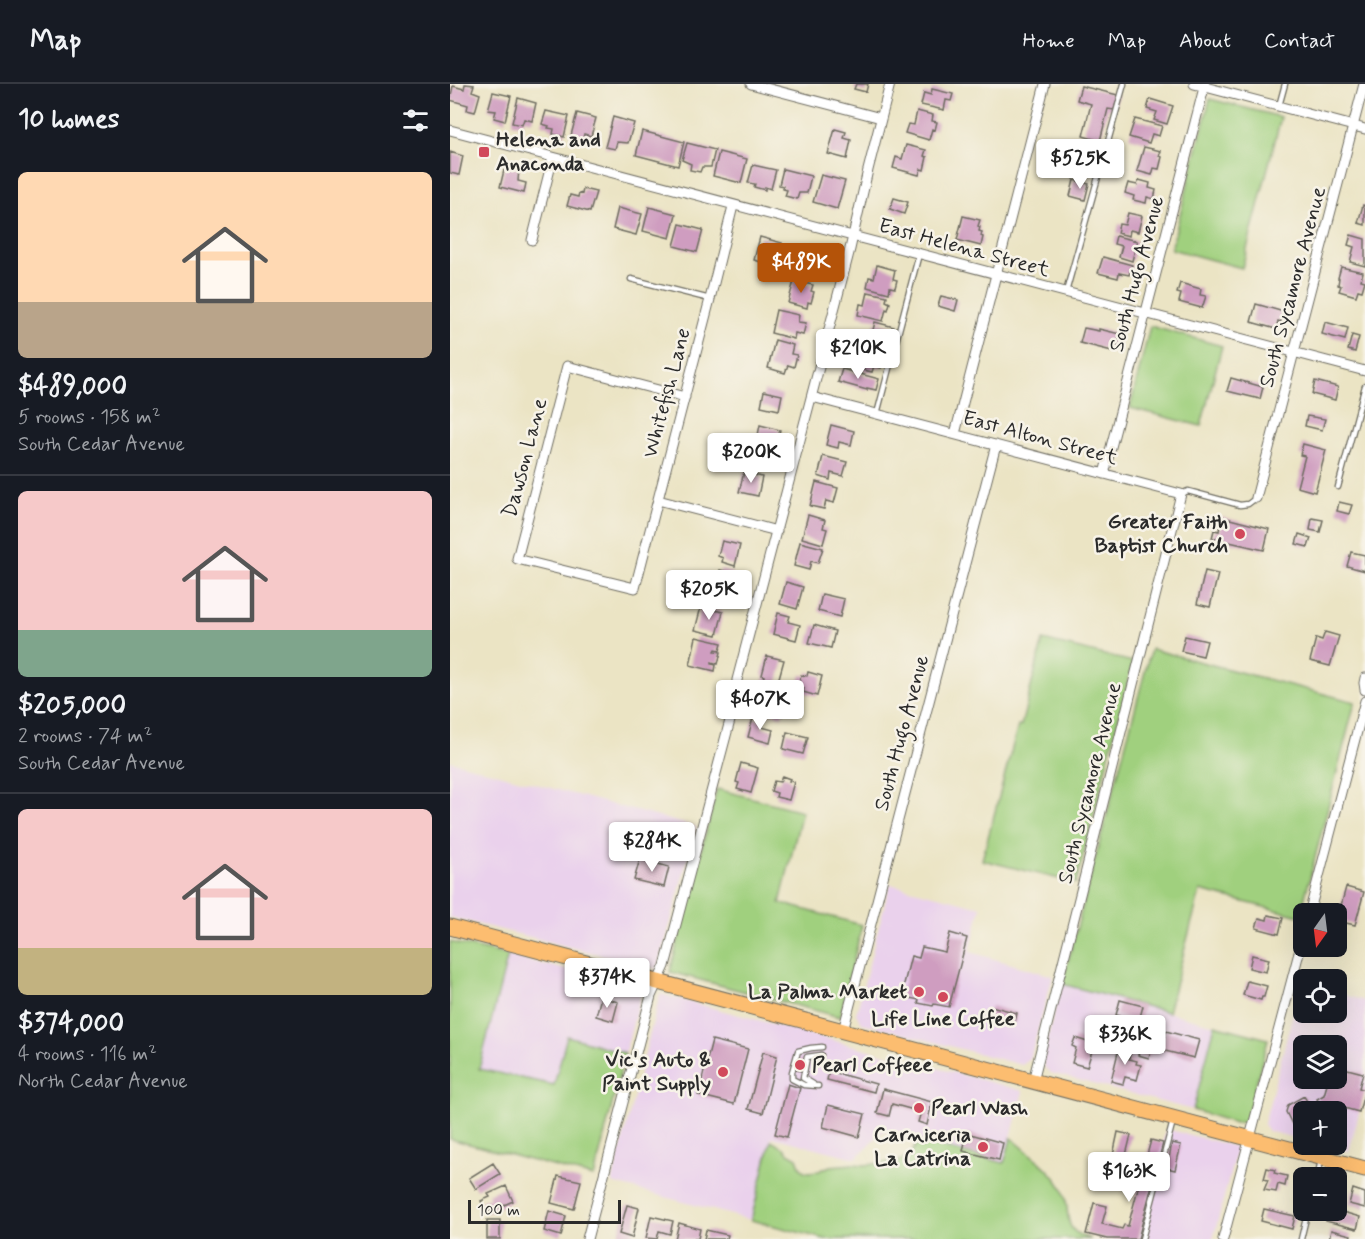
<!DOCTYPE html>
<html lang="en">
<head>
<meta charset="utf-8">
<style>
	:root { --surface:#171b24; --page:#20242c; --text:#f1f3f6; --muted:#9ea1a6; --line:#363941; --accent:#b45309 }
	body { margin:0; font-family:Mynerve,sans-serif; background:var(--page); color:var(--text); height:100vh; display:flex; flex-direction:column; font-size:22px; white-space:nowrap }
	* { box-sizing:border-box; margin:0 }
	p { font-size:20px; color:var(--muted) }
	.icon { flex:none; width:33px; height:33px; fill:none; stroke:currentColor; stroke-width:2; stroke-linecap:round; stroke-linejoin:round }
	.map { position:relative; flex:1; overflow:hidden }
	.side { display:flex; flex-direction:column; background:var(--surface); width:450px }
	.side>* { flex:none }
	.needle { width:39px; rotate:194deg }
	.controls { position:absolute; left:843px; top:819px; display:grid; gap:12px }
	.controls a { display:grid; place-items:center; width:54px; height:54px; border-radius:9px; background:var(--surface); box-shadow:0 6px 24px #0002; font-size:30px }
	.scale { position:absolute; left:18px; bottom:15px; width:153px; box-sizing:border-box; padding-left:6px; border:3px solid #2b2b2b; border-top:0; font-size:16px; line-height:21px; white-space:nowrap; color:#2b2b2b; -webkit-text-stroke:4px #f7f3e8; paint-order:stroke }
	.price { position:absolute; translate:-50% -51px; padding:0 14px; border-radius:6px; background:#fff; color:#222; font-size:20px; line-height:39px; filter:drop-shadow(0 2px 3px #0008) }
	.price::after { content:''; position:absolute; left:50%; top:36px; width:18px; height:14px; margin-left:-9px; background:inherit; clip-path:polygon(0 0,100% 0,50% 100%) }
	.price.selected { background:var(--accent); color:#fff }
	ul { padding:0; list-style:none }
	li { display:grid; align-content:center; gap:12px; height:318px; padding:0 18px }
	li+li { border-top:2px solid var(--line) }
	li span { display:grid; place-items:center; height:186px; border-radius:9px; color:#555 }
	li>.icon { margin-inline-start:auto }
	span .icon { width:108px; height:108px; fill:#fffc; stroke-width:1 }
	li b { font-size:26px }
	h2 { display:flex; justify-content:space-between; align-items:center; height:72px; padding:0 18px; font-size:26px }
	header { display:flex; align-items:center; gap:36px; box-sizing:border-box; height:84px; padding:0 30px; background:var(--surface); border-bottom:2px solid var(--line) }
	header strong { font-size:28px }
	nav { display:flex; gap:33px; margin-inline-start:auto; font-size:21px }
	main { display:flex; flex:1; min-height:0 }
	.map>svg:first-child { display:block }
	.built { fill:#ead1ec; fill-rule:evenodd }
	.green { fill:#a0d07e; stroke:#667e54; stroke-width:1.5 }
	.building { fill:#cf9dc0 }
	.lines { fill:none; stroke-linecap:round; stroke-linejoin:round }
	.lane-casing { stroke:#6e6c61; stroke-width:7 }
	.street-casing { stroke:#6e6c61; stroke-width:11 }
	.primary-casing { stroke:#6e6c61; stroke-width:17 }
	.lane { stroke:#fff; stroke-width:4.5 }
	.street { stroke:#fff; stroke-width:9 }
	.primary { stroke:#fcbd6f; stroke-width:15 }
	.poi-dot { fill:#d1495b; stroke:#f7f3e8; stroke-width:2 }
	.labels { text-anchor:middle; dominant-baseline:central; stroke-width:5; stroke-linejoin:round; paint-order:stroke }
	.poi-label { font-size:21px; font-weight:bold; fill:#2b2b2b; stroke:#f7f3e8; text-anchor:end }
	.street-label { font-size:21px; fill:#2b2b2b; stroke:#f7f3e8 }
</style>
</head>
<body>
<header>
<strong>Map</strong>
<nav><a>Home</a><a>Map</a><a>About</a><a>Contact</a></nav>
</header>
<main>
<section class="side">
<h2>10 homes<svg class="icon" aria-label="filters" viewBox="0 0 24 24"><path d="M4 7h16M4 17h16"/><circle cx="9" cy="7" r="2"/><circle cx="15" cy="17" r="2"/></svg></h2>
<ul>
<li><span style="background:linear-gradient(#ffd9b3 70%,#b9a48a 0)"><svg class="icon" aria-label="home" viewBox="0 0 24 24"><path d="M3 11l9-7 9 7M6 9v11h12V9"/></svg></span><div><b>$489,000</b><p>5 rooms · 158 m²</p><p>South Cedar Avenue</p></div></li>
<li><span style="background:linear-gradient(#f6c9c9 75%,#7fa58c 0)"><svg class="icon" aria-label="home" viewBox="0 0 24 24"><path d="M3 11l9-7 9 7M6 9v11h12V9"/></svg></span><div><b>$205,000</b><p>2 rooms · 74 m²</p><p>South Cedar Avenue</p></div></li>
<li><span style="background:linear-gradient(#f6c9c9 75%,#c2b280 0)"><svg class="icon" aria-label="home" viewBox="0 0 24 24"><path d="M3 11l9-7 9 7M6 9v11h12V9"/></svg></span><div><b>$374,000</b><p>4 rooms · 116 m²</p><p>North Cedar Avenue</p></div></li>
</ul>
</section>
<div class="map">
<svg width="915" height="1155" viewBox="0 0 915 1155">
	<rect width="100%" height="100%" fill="#f7f3e8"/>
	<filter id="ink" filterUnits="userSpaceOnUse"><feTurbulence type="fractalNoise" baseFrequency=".0167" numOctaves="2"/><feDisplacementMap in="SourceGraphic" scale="12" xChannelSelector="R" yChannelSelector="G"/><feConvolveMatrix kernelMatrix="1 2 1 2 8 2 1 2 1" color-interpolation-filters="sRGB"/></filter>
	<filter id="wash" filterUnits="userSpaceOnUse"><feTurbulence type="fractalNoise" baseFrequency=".008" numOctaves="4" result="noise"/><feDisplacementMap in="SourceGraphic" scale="24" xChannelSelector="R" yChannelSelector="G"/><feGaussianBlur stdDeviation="1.35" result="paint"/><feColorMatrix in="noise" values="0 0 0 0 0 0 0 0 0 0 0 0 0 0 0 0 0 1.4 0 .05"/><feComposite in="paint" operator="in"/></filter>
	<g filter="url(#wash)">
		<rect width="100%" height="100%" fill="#ebe4c4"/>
		<!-- built -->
		<path class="built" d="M0 677 246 743 208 885 0 833Z
			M440 800 531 823 520 868 603 892 580 975 572 981 412 939 406 930Z
			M58 871 192 906 175 969 117 953 104 1001 29 985Z
			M612 900 765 941 743 1026 601 989 595 984 592 974Z
			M851 900H853L854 928H886L887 909 915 917V1006L899 1067 872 1061 886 1060V1028H854L853 1056 818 1047 815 1043 814 1040ZM854 962H886V994H854Z
			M210 910 573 1007 554 1080 433 1047 406 1074 322 1053 301 1136 162 1099Z
			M716 1045 787 1063 763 1155H689Z"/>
		<!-- green -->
		<path class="green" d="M760 15 831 33 792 184 721 165Z
			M700 242 772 262 751 342 680 324Z
			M593 556 683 578 626 799 532 776 568 642H571Z
			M701 565 905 618 850 832 750 807 718 928 612 900Z
			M267 705 352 727 330 819 412 841 390 933 220 888Z
			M0 858 58 871 29 985 104 1001 117 952 175 969 144 1093 0 1055Z
			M765 941 818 955 797 1033 793 1038 785 1039 743 1026Z
			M561 1054C567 1058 573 1064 579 1069 591 1079 599 1085 609 1099 626 1123 605 1146 641 1155H375L301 1136 321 1057 334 1064 338 1069 347 1074 350 1082 354 1087 358 1088 369 1087 380 1082 403 1080 415 1081 450 1077 461 1070 468 1057 554 1079Z"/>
		<g id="blocks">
			<!-- building -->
			<path class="building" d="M15 0 24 1 22 7 30 10 25 28 17 26 18 21 0 16 3 2 14 5Z
				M406 0H418L416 8 404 5Z
				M631 2 668 11 664 26 658 25 650 57 633 52 641 20 627 16Z
				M482 5 503 10 501 17 496 16 494 26 471 21 474 9 481 11Z
				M43 8 61 12 55 37 44 34 46 27 38 26Z
				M68 14 86 19 82 37 74 35 72 41 62 39Z
				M700 15 723 22 717 40 704 36 707 28 697 25Z
				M96 27 119 32 114 53 103 50 104 45 98 44 99 42 92 40Z
				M467 27 483 31 482 37 487 38 485 46 482 45 479 56 455 49 458 40 464 41Z
				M127 29 146 34 141 52 134 50 132 58 120 55Z
				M163 33 184 39 178 59 167 58 165 65 155 63Z
				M685 35 712 42 709 52 702 50 699 59 679 53Z
				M385 45 396 48 394 54 401 56 397 75 378 70Z
				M192 47 234 58 228 82 186 71Z
				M237 59 265 66 261 83H252L250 88 240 86 241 80 232 76Z
				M456 61 476 66 474 72 477 73 474 86 471 85 469 91 443 84 446 73 452 75Z
				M694 63 711 67 709 72 712 73 709 85 704 84 702 91 687 87Z
				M0 68 13 72 9 91 0 89Z
				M269 68 297 75 291 99 263 92Z
				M303 81 326 86 321 105 315 103V106L304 103 305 100 298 99Z
				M55 82 69 85 68 97 76 99 74 109 50 103Z
				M333 85 361 92 357 109H349L347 115 335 112 337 106 333 105V102L329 101Z
				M371 91 395 97 387 125 363 118Z
				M624 96 639 100 635 116 620 112Z
				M689 96 700 99 699 104 706 106 704 115 697 113 696 119 683 116 684 112 675 109 678 99 687 101Z
				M133 105 146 108 140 128 117 122 120 111 128 113 129 109 132 110Z
				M444 114 458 118 454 130 440 125Z
				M913 121 915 122V141L908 139Z
				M199 123 226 130 220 154 193 147Z
				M168 124 192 130 186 151 163 145Z
				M678 129 692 132 688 148 680 146 679 152 667 149 669 140 675 141Z
				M513 132 530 136 528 142 530 143 529 147 532 148 531 152 533 153 531 162 507 156Z
				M230 140 253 146 247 168 224 162Z
				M901 151 915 155V182L900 178 904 163 898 161Z
				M666 152 687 157 682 177 669 173 672 162 664 160Z
				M310 153 332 159 326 182 304 176Z
				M344 162 367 168 361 191 338 185Z
				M653 173 682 181 679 191 669 189 668 194 648 189Z
				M427 181 445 186 443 195 447 196 445 204 440 203 439 209 417 203 419 193 424 194Z
				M891 183 913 188 911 196 915 197 912 207 908 206 906 212 889 207 891 202 888 201 889 194H888Z
				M344 197 363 201 361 207 364 208 361 219 358 218 357 224 338 219Z
				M730 199 751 205 750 211 756 212 752 224 729 218 731 210 727 209Z
				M418 208 437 212 436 217 440 219 438 226 436 225 433 237 408 231 410 220 415 221Z
				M491 212 508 216 505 227 488 222Z
				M806 220 834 228 831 238 828 237 826 245 801 238Z
				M326 226 349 231 348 238 356 239 353 251 345 249 344 255 321 249Z
				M425 238 444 243 441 255 422 250Z
				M875 238 898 244 895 256 872 250Z
				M634 244 649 247V245L670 250 666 268 630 259Z
				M902 251 909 253 905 268 898 266Z
				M325 256 343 261 341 270 347 271 344 283 338 281 335 289 318 284Z
				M408 262 434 269 431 284 424 282 422 288 409 285 411 278 404 276Z
				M392 285 429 295 426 306 417 304V306L388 298Z
				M781 294 813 303 810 315 777 307Z
				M865 297 888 303 885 316 862 310Z
				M314 307 332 311 329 326 311 322Z
				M857 332 875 335 872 346 855 342Z
				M310 341 330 346 326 361 307 356Z
				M381 341 404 347 401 361 389 358 388 364 376 361Z
				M853 360 876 366 865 408 847 403 855 372 850 371Z
				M373 372 397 378 393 392 381 389 380 396 368 392Z
				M294 388 312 393 308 412 289 408Z
				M366 398 388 404 384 419 376 417 374 425 360 422Z
				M889 418 902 421 899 430 887 427Z
				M358 431 375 436 373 444 377 445 373 460 352 454Z
				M772 433 819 445 814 466 762 454 764 446 769 447Z
				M862 434 873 436 870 448 860 446Z
				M849 450 861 454 858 463 846 460Z
				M272 457 290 461 285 482 272 478 273 474 268 472Z
				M350 458 373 464 368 479 361 477 359 486 344 482Z
				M901 468 915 471V487L897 482Z
				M270 486 283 489 278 509 266 506Z
				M755 487 768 490 760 523 747 520Z
				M336 498 353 503 347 525 330 520Z
				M372 510 394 515 390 533 368 527Z
				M251 523 273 528 267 551 245 546Z
				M328 529 340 532 338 538 350 541 346 556 323 550Z
				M364 541 385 547 381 564 359 559Z
				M875 548 889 552 880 582 860 577 866 554 872 556Z
				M735 552 757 557 753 572 731 567Z
				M246 553 272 559 270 566 266 565 265 567 271 568 268 580 262 578V580L266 581 265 587 240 581Z
				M317 572 334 576 327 601 313 597 314 592 312 591Z
				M358 588 372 592 367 612 353 608 354 604 348 602 351 591 357 592Z
				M314 612 336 617 332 632 310 626Z
				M303 634 314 637 312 643 323 646 320 659 298 653Z
				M337 648 358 653 353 670 333 665Z
				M291 679 308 684 301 709 287 705 289 699 286 698Z
				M332 692 340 695 339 697 344 698 339 716 326 713 327 709 321 707 324 697 330 698Z
				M190 775 219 783 214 803 184 796Z
				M896 803 914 808 905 841 887 837Z
				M818 831 833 834 829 850 806 844 809 834 817 836Z
				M500 849 517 854 499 923 484 920 483 922 468 919 469 916 451 912 461 872 469 874 472 863 495 868Z
				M802 871 819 875 816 888 799 884Z
				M797 897 817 902 814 913H812L811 916 793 911Z
				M151 913 168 918 163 937 146 932Z
				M670 916 693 922 689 937 666 931Z
				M541 922 567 929 565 939 538 932Z
				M696 942 707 945 699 974 688 971Z
				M716 947 749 956 744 974 711 966Z
				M625 954 644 960 637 983 622 979 626 964 622 962Z
				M262 956 298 965 284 1020 248 1011Z
				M670 960 682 963 679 975 687 977 686 980 691 981 687 996 675 993 673 1000 661 997Z
				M313 968 327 972 313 1029 298 1025Z
				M348 976 355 977 352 987 345 986Z
				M886 982 913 989 909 1004 915 1006 909 1028 876 1019 871 1022 867 1015 874 1011 879 994H886Z
				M379 987 426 1000 424 1008 377 996Z
				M338 1000 350 1004 337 1053 325 1050Z
				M433 1005 482 1018 477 1041 468 1038 471 1028 442 1020 439 1032 427 1029Z
				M854 1012 863 1028H854V1039L849 1041 842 1040 836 1028 838 1021Z
				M378 1021 415 1030 409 1053 373 1043Z
				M668 1048 681 1051 674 1079 662 1076Z
				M517 1049 553 1059 549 1076 513 1067Z
				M701 1056 713 1059 688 1155H657L636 1150 644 1119 657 1122 652 1140 672 1145 674 1141 678 1142Z
				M722 1059 731 1061 725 1086 717 1084Z
				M43 1079 50 1090 26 1105 19 1094Z
				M817 1084 825 1086 824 1089 837 1092 835 1102 828 1100 826 1108 814 1106 818 1096 814 1095Z
				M108 1092 131 1097 124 1125 101 1119Z
				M56 1102 63 1117 36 1129 31 1117 40 1113 38 1110Z
				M903 1105 915 1109V1124L899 1120Z
				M177 1121 189 1124 182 1154 169 1150Z
				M814 1125 845 1132 842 1145 811 1137Z
				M879 1126H886L910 1133 907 1145 876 1137Z
				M99 1127 116 1132 111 1152 94 1147Z
				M201 1132 223 1137 220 1150 209 1147 207 1155 196 1154Z
				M37 1136H50V1155H37Z
				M229 1139 250 1145 248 1155H225Z
				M256 1146 278 1151 277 1155H254Z
				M881 1146 901 1151 900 1155H879Z"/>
		</g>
	</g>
	<g filter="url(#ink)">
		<use href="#blocks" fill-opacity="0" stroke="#6e6c61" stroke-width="1.5"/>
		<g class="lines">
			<!-- lane casing -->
			<g class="lane-casing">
				<path id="lane" d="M829 22 835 0
					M181 195 260 215
					M616 208 674 0
					M427 330 469 170
					M888 403 915 302
					M731 410 738 407 790 421 798 420 806 414
					M363 1000 353 994 357 973 371 971
					M368 1002 354 1001 342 995V988L348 967 361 964 372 963
					M867 1094 871 1076
					M692 1155 723 1037
					M851 1155 858 1126"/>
			</g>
			<!-- street casing -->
			<g class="street-casing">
				<path id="street" d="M301 0 431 34
					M744 0 915 45
					M0 46 915 287
					M82 156 103 73
					M235 313 117 282 67 475 185 504 260 215 283 122
					M362 313 731 410 583 997
					M505 350 595 0
					M654 390 755 0
					M806 414 914 0
					M208 416 327 447
					M915 594 914 599 915 606
					M859 830 915 617
					M393 947 546 361
					M137 1155 201 912 215 882 287 610V596L400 165 418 86 440 0
					M773 1155 854 850"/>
			</g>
			<!-- primary casing -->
			<g class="primary-casing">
				<path id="primary" d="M0 843 915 1085"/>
			</g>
			<!-- lane -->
			<use href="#lane" class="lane"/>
			<!-- street -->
			<use href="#street" class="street"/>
			<!-- primary -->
			<use href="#primary" class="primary"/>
		</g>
	</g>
	<!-- markers -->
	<g class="poi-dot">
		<rect x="28" y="62" width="12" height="12" rx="3"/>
		<circle cx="790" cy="450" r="6"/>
		<circle cx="469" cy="908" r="6"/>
		<circle cx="493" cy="913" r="6"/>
		<circle cx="350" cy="981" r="6"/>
		<circle cx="273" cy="988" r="6"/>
		<circle cx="469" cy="1024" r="6"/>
		<circle cx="533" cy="1063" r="6"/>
	</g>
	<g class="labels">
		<!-- poi labels -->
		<g class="poi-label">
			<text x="46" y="56" text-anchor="start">Helena and<tspan x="46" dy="24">Anaconda</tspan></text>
			<text x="778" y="438">Greater Faith<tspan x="778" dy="24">Baptist Church</tspan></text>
			<text x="457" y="908">La Palma Market</text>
			<text x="493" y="935" text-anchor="middle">Life Line Coffee</text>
			<text x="261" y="976">Vic's Auto &amp;<tspan x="261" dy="24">Paint Supply</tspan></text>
			<text x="362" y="981" text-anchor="start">Pearl Coffeee</text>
			<text x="481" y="1024" text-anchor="start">Pearl Wash</text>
			<text x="521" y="1051">Carniceria<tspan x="521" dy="24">La Catrina</tspan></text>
		</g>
		<!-- street labels -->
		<g class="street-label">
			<text transform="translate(514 164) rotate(15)">East Helena Street</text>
			<text transform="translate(687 190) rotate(-75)">South Hugo Avenue</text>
			<text transform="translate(843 203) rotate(-75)">South Sycamore Avenue</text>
			<text transform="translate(217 309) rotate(-75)">Whitefish Lane</text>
			<text transform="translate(590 354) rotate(15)">East Alton Street</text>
			<text transform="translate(75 374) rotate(-75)">Dawson Lane</text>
			<text transform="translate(452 649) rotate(-75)">South Hugo Avenue</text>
			<text transform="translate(640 699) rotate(-76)">South Sycamore Avenue</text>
		</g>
	</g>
</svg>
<div class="controls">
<a><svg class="needle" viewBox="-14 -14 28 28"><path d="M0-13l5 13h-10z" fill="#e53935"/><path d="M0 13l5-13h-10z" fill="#9ea1a6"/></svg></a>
<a><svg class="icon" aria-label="locate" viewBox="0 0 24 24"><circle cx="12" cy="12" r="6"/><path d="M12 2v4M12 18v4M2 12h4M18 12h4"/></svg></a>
<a><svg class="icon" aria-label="layers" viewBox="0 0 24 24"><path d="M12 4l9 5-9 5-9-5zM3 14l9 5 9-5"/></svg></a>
<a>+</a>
<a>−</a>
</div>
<div class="scale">100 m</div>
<b class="price" style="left:630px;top:106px">$525K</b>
<b class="price selected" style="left:351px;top:210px">$489K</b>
<b class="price" style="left:408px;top:296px">$210K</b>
<b class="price" style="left:301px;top:400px">$200K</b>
<b class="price" style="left:259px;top:537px">$205K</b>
<b class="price" style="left:310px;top:647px">$407K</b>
<b class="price" style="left:202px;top:789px">$284K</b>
<b class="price" style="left:157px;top:925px">$374K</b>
<b class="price" style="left:675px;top:982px">$336K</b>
<b class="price" style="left:679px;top:1119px">$163K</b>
</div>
</main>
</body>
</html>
